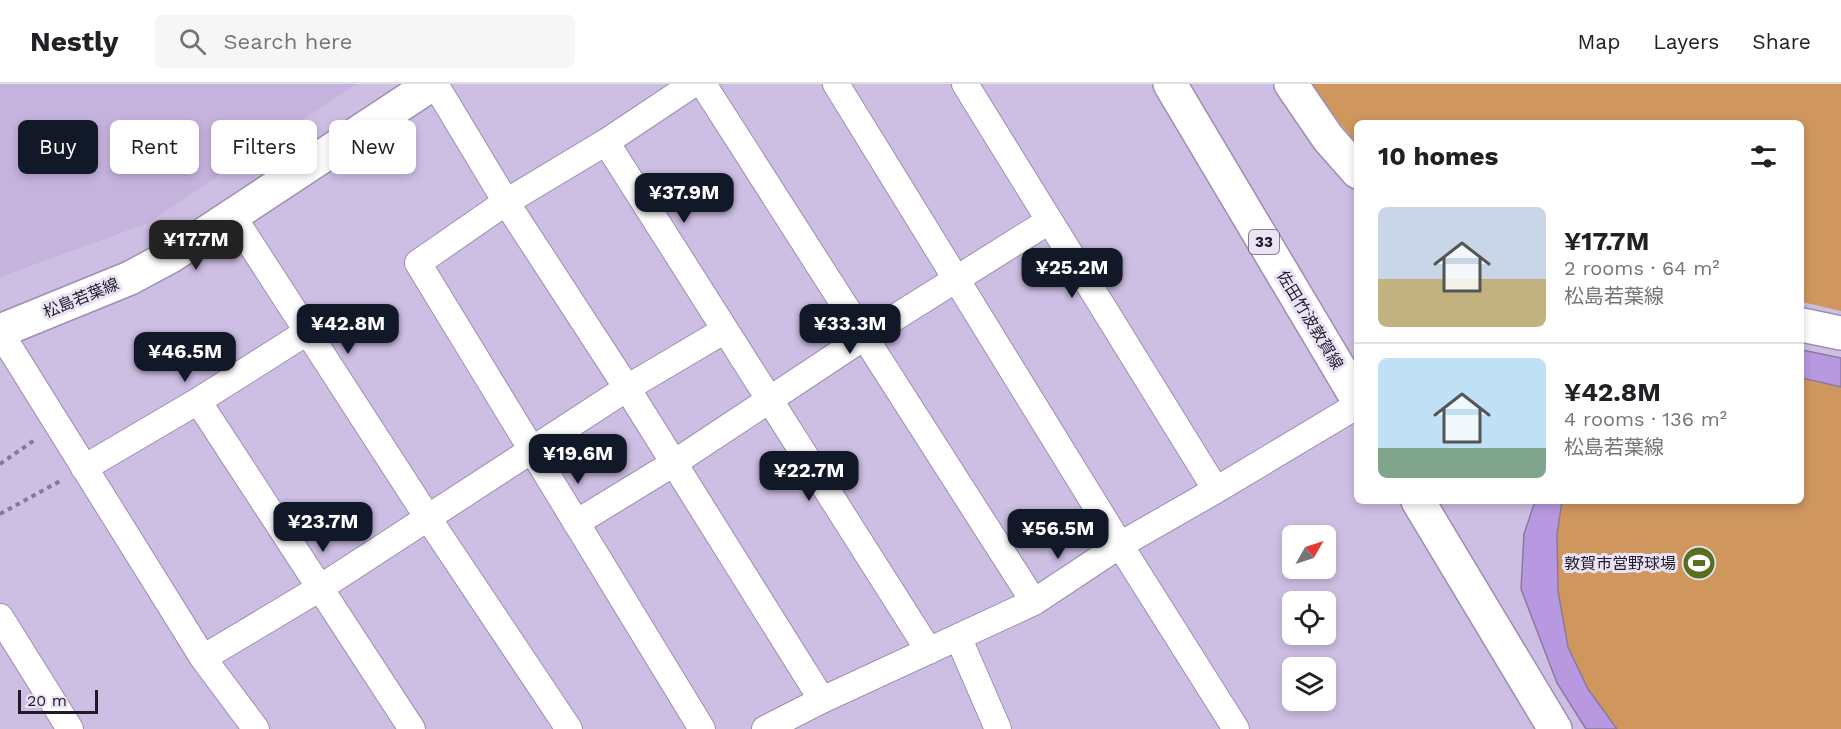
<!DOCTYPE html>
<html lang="en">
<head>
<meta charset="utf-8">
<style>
	:root { --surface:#fff; --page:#f6f6f6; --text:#202124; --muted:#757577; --line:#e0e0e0; --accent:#111827 }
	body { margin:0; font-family:"Work Sans","Noto Sans JP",sans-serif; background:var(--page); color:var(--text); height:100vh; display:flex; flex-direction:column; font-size:22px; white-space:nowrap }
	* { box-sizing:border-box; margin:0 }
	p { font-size:20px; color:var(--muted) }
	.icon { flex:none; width:33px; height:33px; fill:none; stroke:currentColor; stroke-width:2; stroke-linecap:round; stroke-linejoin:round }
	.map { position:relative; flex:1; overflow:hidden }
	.details { position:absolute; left:1354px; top:36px; width:450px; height:384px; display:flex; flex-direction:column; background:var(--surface); border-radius:9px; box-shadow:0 3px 9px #0003 }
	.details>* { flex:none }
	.banner { position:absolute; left:18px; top:36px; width:570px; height:54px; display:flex; gap:12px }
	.needle { width:39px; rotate:51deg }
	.buttons { position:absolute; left:1282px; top:441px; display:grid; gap:12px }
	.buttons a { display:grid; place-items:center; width:54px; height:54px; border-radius:9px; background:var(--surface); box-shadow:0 3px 9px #0003; font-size:30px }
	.scale { position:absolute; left:18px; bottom:15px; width:80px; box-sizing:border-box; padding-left:6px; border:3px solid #201b28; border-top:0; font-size:16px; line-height:21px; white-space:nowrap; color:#201b28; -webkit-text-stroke:4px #eae2f5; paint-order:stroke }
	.price { position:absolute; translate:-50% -51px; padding:0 14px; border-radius:12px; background:var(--accent); color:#fff; font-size:20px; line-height:39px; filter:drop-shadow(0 2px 3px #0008) }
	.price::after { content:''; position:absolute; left:50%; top:36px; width:18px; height:14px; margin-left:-9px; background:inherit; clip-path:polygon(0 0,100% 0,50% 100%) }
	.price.on { background:#222; color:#fff }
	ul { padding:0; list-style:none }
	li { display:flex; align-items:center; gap:18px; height:150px; padding:0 24px }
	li+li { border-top:2px solid var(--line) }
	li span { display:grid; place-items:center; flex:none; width:168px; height:120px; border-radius:9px; color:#555 }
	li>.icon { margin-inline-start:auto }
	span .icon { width:72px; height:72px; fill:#fffc; stroke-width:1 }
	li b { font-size:26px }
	h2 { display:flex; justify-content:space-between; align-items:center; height:72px; padding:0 24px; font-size:26px }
	.tag { padding:0 21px; border-radius:9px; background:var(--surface); box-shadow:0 3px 9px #0003; font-size:21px; line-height:54px }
	.tag.on { background:var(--accent); color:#fff }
	header { display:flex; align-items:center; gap:36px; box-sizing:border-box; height:84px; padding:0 30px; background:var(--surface); border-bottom:2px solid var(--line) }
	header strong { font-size:28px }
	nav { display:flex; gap:33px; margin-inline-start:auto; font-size:21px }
	.search { width:420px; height:54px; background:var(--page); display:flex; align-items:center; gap:15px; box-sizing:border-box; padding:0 21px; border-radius:9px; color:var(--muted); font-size:22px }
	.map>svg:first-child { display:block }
	.built { fill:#c5b2dd }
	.green { fill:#cf965e }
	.building { fill:#b898e1; stroke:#8a7b9d; stroke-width:1.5 }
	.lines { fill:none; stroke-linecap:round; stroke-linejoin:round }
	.street-casing { stroke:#9d8eb2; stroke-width:28 }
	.secondary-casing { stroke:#9d8eb2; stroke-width:36 }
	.primary-casing { stroke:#9d8eb2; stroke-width:36 }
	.path { stroke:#857a95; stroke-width:4; stroke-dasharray:4.5 4.5; stroke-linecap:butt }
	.street { stroke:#fff; stroke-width:26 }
	.secondary { stroke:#fff; stroke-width:33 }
	.primary { stroke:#fff; stroke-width:33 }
	.labels { text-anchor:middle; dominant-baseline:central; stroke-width:6; stroke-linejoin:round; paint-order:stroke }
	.shield { fill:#eae2f5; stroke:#5d5766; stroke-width:1.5 }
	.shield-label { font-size:15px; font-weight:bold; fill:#201b28 }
	.street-label { font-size:16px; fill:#201b28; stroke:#eae2f5 }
	.poi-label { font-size:16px; fill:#201b28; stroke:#eae2f5; text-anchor:end }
</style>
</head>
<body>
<header>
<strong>Nestly</strong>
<div class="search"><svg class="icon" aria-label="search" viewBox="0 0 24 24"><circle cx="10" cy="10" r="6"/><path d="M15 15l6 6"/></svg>Search here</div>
<nav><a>Map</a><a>Layers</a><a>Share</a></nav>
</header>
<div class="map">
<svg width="1841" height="645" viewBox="0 0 1841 645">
	<rect width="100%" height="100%" fill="#cdbee3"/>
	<!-- built -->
	<path class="built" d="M0 0H356L148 139 0 193Z"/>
	<!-- green -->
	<path class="green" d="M1311 0H1841V227L1802 218V39H1358L1357 60 1337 36Z
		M1802 294 1841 303V645H1617L1588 605 1568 563 1558 507 1557 451 1562 417H1802Z"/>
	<!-- building -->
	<path class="building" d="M1802 266 1841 274V303L1802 294Z
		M1535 417H1562L1557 451 1558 507 1568 563 1588 605 1617 645H1586L1557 599 1521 505 1524 450Z"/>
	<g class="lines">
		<!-- street casing -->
		<g class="street-casing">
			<path id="street" d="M435 0 506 118 627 304 822 616
				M693 0 606 58 506 118 418 179 702 645
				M703 0 1034 518
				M836 0 1120 461 1236 645
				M965 0 1216 406
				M606 58 929 567
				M232 131 428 434 569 645
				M0 248 203 574 256 645
				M198 317 412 645
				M84 384 198 317 307 248
				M576 439 674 379 864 253 1049 137
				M0 533 70 645
				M959 555 998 645
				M203 574 320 504 627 304 725 246
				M765 645 822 616 1034 518 1120 461 1216 406 1358 321"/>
		</g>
		<!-- secondary casing -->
		<g class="secondary-casing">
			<path id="secondary" d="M1291 0 1328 54 1358 88
				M1802 241 1841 249
				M0 247 130 194 171 172 432 0"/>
		</g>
		<!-- primary casing -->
		<g class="primary-casing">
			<path id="primary" d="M1170 0 1358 316
				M1418 417 1555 645"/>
		</g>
		<!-- path -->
		<path class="path" d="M0 380 36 355
			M0 430 62 396"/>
		<!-- street -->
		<use href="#street" class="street"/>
		<!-- secondary -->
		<use href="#secondary" class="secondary"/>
		<!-- primary -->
		<use href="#primary" class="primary"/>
	</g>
	<!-- icons -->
	<defs>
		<g id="stadium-disc" transform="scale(1.725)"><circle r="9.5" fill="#586f20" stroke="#eae2f5"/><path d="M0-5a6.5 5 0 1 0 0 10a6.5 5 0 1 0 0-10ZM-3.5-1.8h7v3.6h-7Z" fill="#fff"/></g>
	</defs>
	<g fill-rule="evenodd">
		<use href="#stadium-disc" x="1699" y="479"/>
	</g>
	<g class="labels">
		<!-- shield labels -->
		<rect class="shield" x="1249" y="146" width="30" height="24" rx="4.5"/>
		<g class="shield-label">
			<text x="1264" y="158">33</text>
		</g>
		<!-- street labels -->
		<g class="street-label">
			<text transform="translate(81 214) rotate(-22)">松島若葉線</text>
			<text transform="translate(1310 236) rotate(59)">佐田竹波敦賀線</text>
		</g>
		<!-- poi labels -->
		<g class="poi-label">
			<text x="1676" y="479">敦賀市営野球場</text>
		</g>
	</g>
</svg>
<div class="buttons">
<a><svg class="needle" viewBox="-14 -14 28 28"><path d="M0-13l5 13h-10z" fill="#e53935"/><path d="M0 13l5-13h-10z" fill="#757577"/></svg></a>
<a><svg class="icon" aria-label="locate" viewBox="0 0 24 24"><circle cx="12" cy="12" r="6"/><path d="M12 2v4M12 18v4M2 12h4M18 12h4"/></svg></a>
<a><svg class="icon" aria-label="layers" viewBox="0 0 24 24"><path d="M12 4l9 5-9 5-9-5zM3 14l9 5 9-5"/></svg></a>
</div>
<div class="scale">20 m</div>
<b class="price" style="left:684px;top:140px">¥37.9M</b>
<b class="price on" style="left:196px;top:187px">¥17.7M</b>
<b class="price" style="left:1072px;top:215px">¥25.2M</b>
<b class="price" style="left:348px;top:271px">¥42.8M</b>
<b class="price" style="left:850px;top:271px">¥33.3M</b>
<b class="price" style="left:185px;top:299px">¥46.5M</b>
<b class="price" style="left:578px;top:401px">¥19.6M</b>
<b class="price" style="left:809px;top:418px">¥22.7M</b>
<b class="price" style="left:323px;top:469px">¥23.7M</b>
<b class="price" style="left:1058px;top:476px">¥56.5M</b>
<div class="banner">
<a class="tag on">Buy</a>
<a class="tag">Rent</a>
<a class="tag">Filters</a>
<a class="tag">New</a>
</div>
<section class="details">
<h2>10 homes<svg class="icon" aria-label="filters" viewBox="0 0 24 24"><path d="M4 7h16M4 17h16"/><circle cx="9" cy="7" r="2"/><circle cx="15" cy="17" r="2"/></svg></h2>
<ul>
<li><span style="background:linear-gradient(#c9d6e8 60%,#c2b280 0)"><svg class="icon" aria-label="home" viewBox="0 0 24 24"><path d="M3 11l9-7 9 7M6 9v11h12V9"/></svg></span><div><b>¥17.7M</b><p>2 rooms · 64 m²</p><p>松島若葉線</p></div></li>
<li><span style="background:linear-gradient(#bfe0f5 75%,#7fa58c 0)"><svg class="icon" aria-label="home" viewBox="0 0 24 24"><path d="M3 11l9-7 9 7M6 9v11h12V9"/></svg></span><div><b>¥42.8M</b><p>4 rooms · 136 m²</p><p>松島若葉線</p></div></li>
</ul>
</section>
</div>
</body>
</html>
